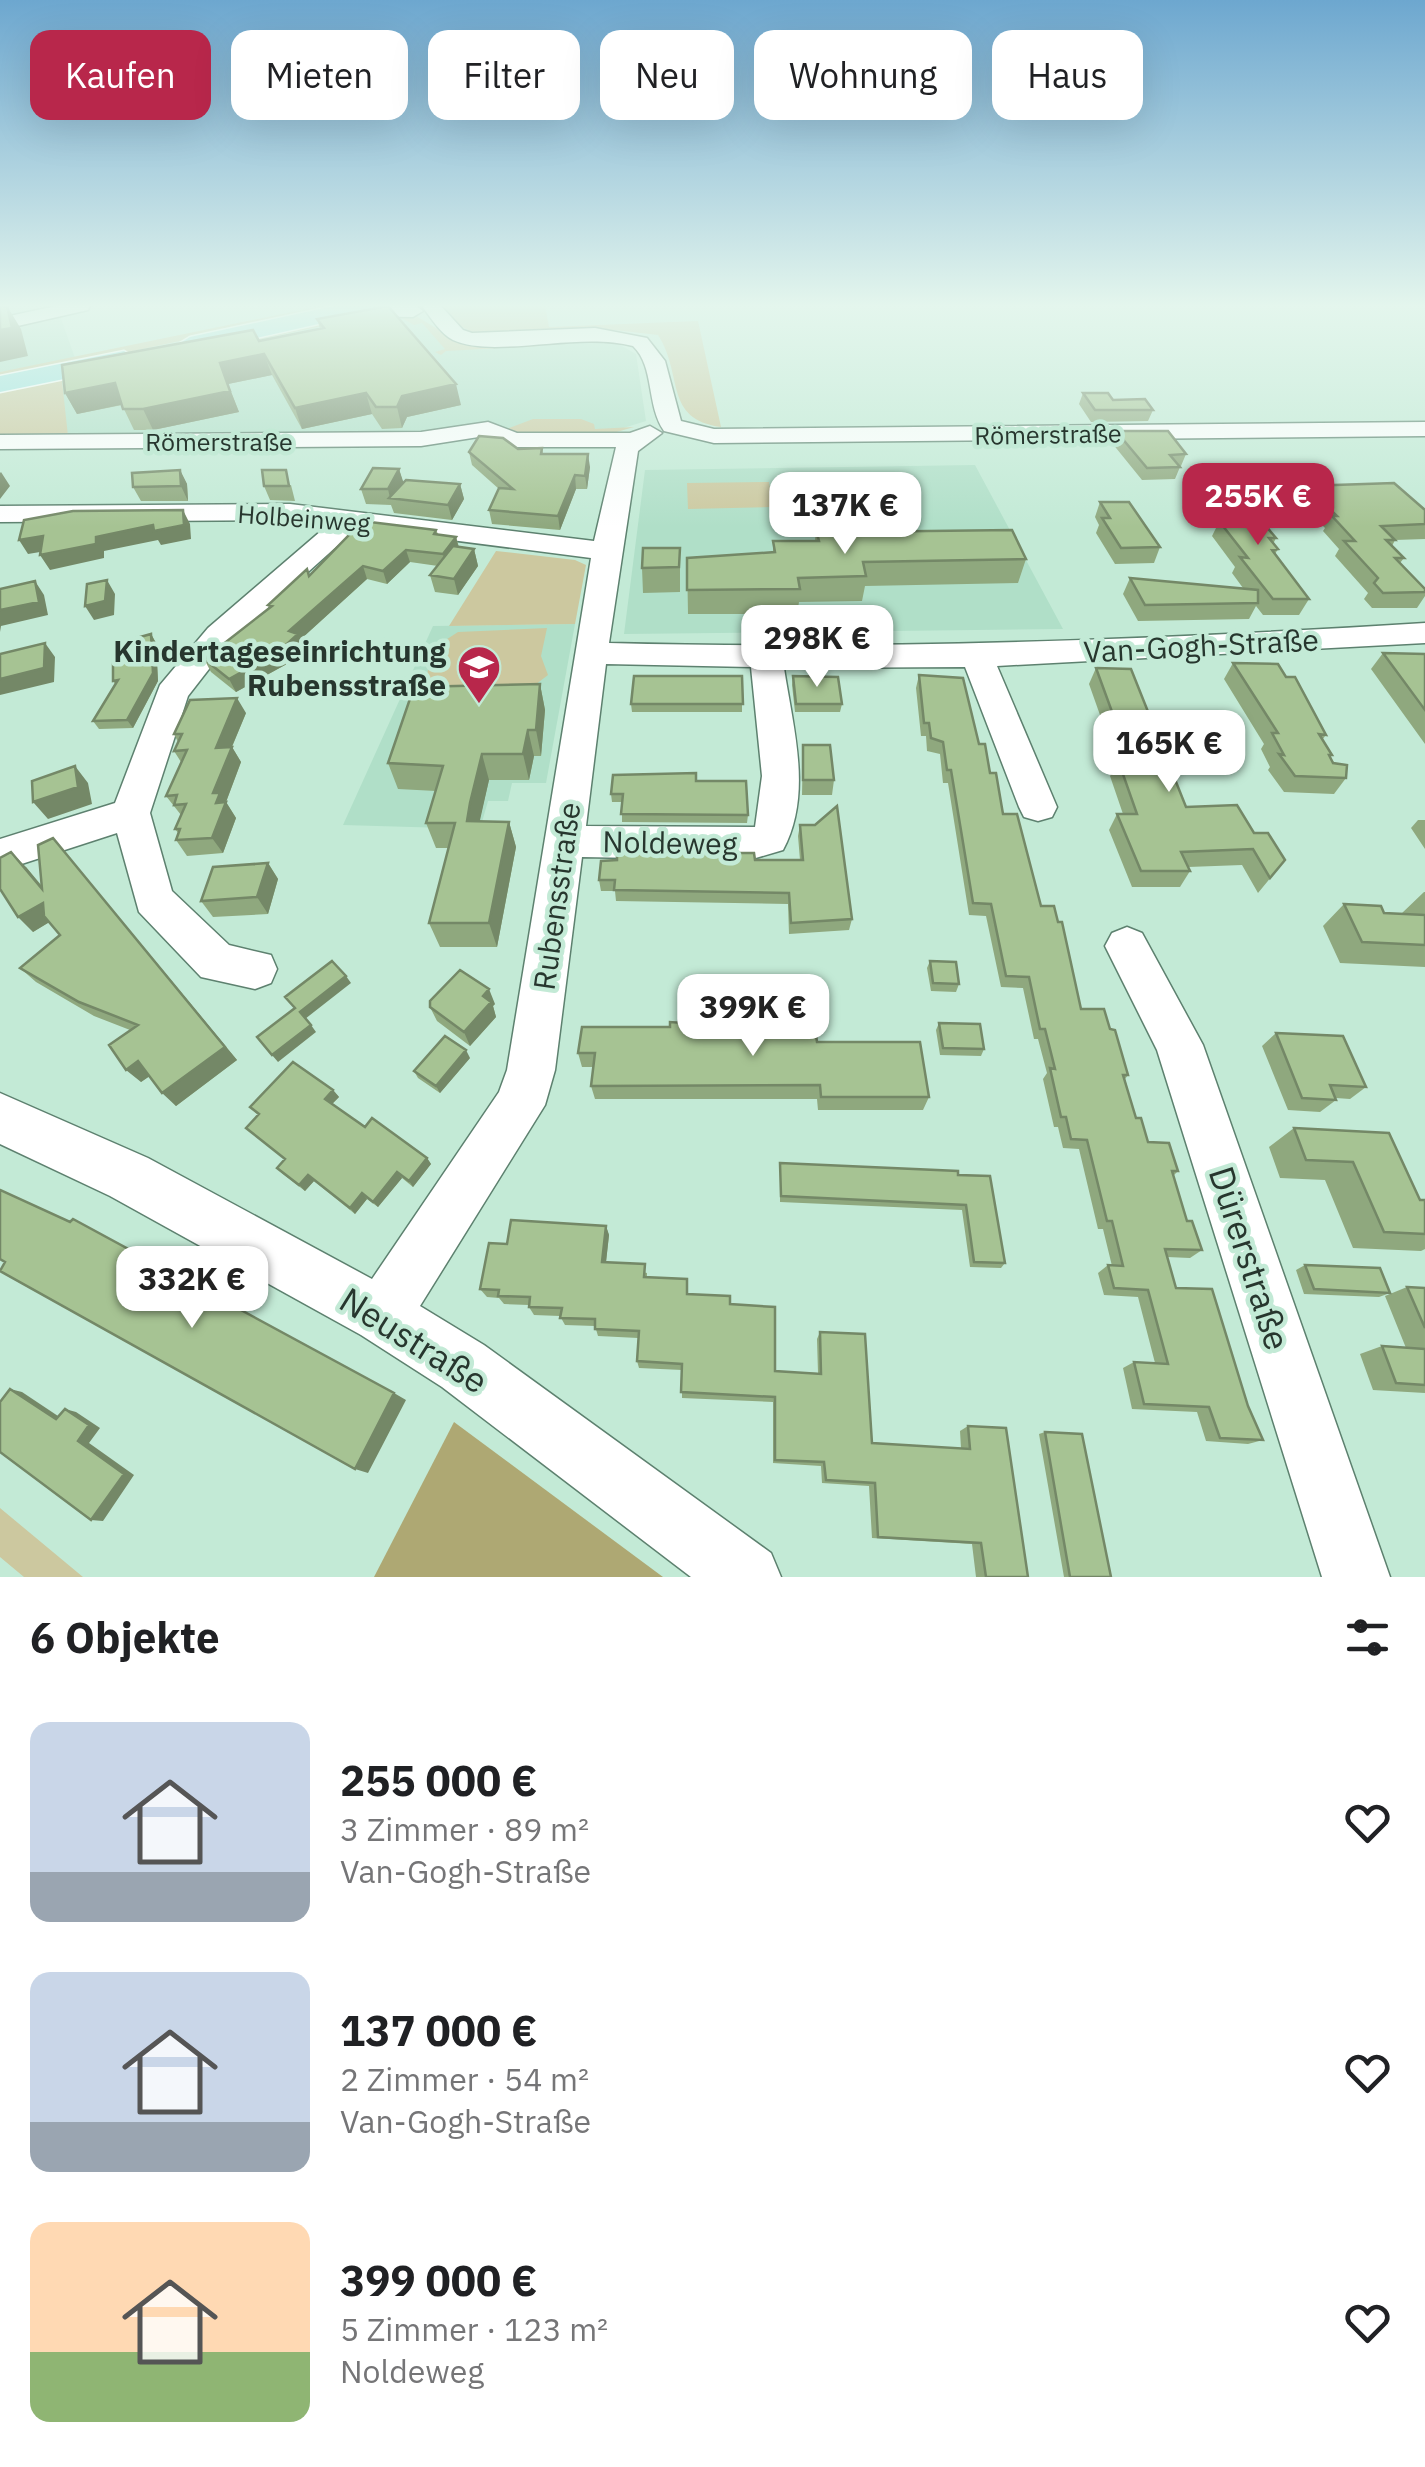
<!DOCTYPE html>
<html lang="de">
<head>
<meta charset="utf-8">
<style>
	:root { --surface:#fff; --page:#f6f6f6; --text:#202124; --muted:#757577; --accent:#b8274b }
	body { margin:0; font-family:"IBM Plex Sans",sans-serif; background:var(--page); color:var(--text); height:100vh; display:flex; flex-direction:column; font-size:38px; white-space:nowrap }
	* { box-sizing:border-box; margin:0 }
	p { font-size:32px; color:var(--muted) }
	.icon { flex:none; width:55px; height:55px; fill:none; stroke:currentColor; stroke-width:2; stroke-linecap:round; stroke-linejoin:round }
	.map { position:relative; height:1577px; overflow:hidden }
	.sheet { display:flex; flex-direction:column; background:var(--surface); flex:1 }
	.sheet>* { flex:none }
	.guide { position:absolute; left:30px; top:30px; width:1365px; height:90px; display:flex; gap:20px }
	.price { position:absolute; translate:-50% -85px; padding:0 22px; border-radius:20px; background:#fff; color:#222; font-size:32px; line-height:65px; filter:drop-shadow(0 2px 5px #0008) }
	.price::after { content:''; position:absolute; left:50%; top:60px; width:30px; height:22px; margin-left:-15px; background:inherit; clip-path:polygon(0 0,100% 0,50% 100%) }
	.price.on { background:var(--accent); color:#fff }
	ul { padding:0; list-style:none }
	li { display:flex; align-items:center; gap:30px; height:250px; padding:0 30px }
	li span { display:grid; place-items:center; flex:none; width:280px; height:200px; border-radius:20px; color:#555 }
	li>.icon { margin-inline-start:auto }
	span .icon { width:120px; height:120px; fill:#fffc; stroke-width:1 }
	li b { font-size:42px }
	h2 { display:flex; justify-content:space-between; align-items:center; height:120px; padding:0 30px; font-size:42px }
	.chip { padding:0 35px; border-radius:20px; background:var(--surface); box-shadow:0 10px 40px #0002; font-size:35px; line-height:90px }
	.chip.on { background:var(--accent); color:#fff }
	.map>svg:first-child { display:block }
	.built { fill:#b0dfc8 }
	.green { fill:#ccc89f }
	.forest { fill:#aea873 }
	.lines { fill:none; stroke-linecap:round; stroke-linejoin:round }
	.minor-casing { stroke:#5d816f; stroke-width:3 }
	.major-casing { stroke:#fff; stroke-width:3 }
	.minor { fill:#fff; fill-rule:evenodd }
	.major { fill:#9be3e2; fill-rule:evenodd }
	.wall { fill:#8fa87e }
	.shaded-wall { fill:#748867 }
	.building { fill:#a6c393; stroke:#748867; stroke-width:2.5 }
	.labels { text-anchor:middle; dominant-baseline:central; stroke-width:9; stroke-linejoin:round; paint-order:stroke }
	.far-street-label { font-size:25px; fill:#27362e; stroke:#c3ead6 }
	.street-label { font-size:30px; fill:#27362e; stroke:#c3ead6 }
	.poi-label { font-size:30px; font-weight:bold; fill:#27362e; stroke:#c3ead6; text-anchor:end }
	.near-street-label { font-size:35px; fill:#27362e; stroke:#c3ead6 }
</style>
</head>
<body>
<div class="map">
<svg width="1425" height="1577" viewBox="0 0 1425 1577">
	<rect width="100%" height="100%" fill="#c3ead6"/>
	<!-- built -->
	<path class="built" d="M59 313 75 358 0 372V326Z
		M364 315 415 317 459 347 593 341 620 345 636 354 646 421 617 430 518 432 489 424 446 434 68 436 55 380Z
		M975 465 1063 629 624 634 645 470Z
		M575 624 546 783H512L508 801H488L480 829 343 825 433 626Z"/>
	<!-- green -->
	<path class="green" d="M321 306H346L0 379 78 361 0 375V372Z
		M441 306H545L549 327 698 321 721 427C663 419 684 375 658 335L615 330 476 334 462 327Z
		M411 313 451 337 540 346 446 351 441 355 435 352 445 349 422 323 414 325 398 316 374 315 62 381 68 436 0 437V389L363 314Z
		M533 419H581L594 424 595 429 634 427 613 433 515 435 504 430Z
		M769 482 773 507 688 509 687 483Z
		M496 551 575 560 586 565 575 624 449 626Z
		M547 628 541 656 548 675 518 698 425 687 428 670 443 654 441 643 458 632Z
		M0 1508 83 1577H24L0 1557Z"/>
	<!-- forest -->
	<path class="forest" d="M454 1422 663 1577H374Z"/>
	<g class="lines">
		<!-- minor casing -->
		<g class="minor-casing">
			<path id="minor" d="M56 306H90L88 310 0 330V318Z
				M343 306H416L423 311 413 317 350 316 343 314Z
				M422 306H441L463 330 472 333 595 328 647 338 665 361 681 421 714 429 1425 422V436L714 443 664 431C646 405 655 367 633 346 579 331 494 359 453 340 441 334 430 317 422 306Z
				M488 422 517 433H630L650 426 662 433 638 451 609 643C881 650 1152 640 1425 623V643L997 666 1057 807 1052 817 1038 821 1024 817 1019 807 965 667 784 668C793 728 813 794 783 850L749 860 582 857 555 1070 545 1105 420 1306 484 1345 771 1553 781 1577H691L442 1387 361 1335 110 1196 0 1144V1093L148 1158 372 1279 499 1092 507 1070 591 558 357 528 230 642 188 696 150 813 172 891 229 945 271 955 277 969 271 983 255 989 201 977 139 912 117 833 0 871V839L115 803 160 685 208 628 328 525 290 520 0 522V506L290 504 594 541 616 447H514L485 436 421 446 0 449V435L421 432ZM606 664 751 667 762 776 755 827 586 826Z
				M1127 927 1142 933 1203 1045 1390 1577H1322L1157 1050 1105 946 1112 933Z"/>
		</g>
		<!-- major casing -->
		<g class="major-casing">
			<path id="major" d="M334 306H379L367 313 190 353 177 345 190 337Z
				M124 351 137 359 133 365 0 392V376Z"/>
		</g>
		<!-- minor -->
		<use href="#minor" class="minor"/>
		<!-- major -->
		<use href="#major" class="major"/>
	</g>
	<!-- wall -->
	<path class="wall" d="M317 319 461 405 407 417 402 428 382 429 372 414 302 429 272 375 228 384 239 412 153 430H134L122 405 77 414 65 393 259 341 320 329Z
		M1083 393 1113 400 1153 410 1148 421 1091 422 1079 404Z
		M1116 431 1186 454 1181 466H1179L1180 467 1175 479 1142 480 1112 443Z
		M542 448 543 454 590 467 587 489H576L560 530 492 524 489 510 499 489 472 465 469 452Z
		M399 469 403 483 460 484 464 499 452 520 394 513 391 505 366 504 361 489Z
		M180 470 187 484 188 501H141L133 487Z
		M291 485 295 501 270 500 264 486Z
		M1306 486 1425 510V539L1395 540 1392 546 1404 558 1400 563 1425 589V596L1417 608H1372L1364 599 1368 593 1335 556 1339 549 1323 531 1325 528 1298 501Z
		M1211 494 1276 538 1273 544 1278 549 1275 554 1309 599 1299 615H1263L1256 606 1249 619 1138 621 1123 594 1130 578 1243 588 1232 573 1235 567 1212 536 1217 526 1204 509Z
		M1100 502 1160 547 1154 563 1115 564 1096 533 1099 525 1095 517Z
		M816 529 846 532 1026 559 1018 583 865 586 862 601 799 602 797 614H688L687 558 773 552V541H815Z
		M436 530 438 534 456 537 459 547 474 549 478 566 458 595 435 592 430 575 438 566 410 562 387 584 367 579 301 639 304 647 285 665 236 692 211 672 204 659 269 608 268 605 310 575 359 534Z
		M680 548V592L643 593 642 568Z
		M151 634 156 643 158 681 133 728 99 729 93 721 115 684 113 681 120 654Z
		M1383 653 1425 654V744L1371 669Z
		M1233 663 1286 677 1326 735 1322 740 1332 755 1330 757 1346 778 1334 794 1284 792 1268 770 1270 767 1261 749 1264 744 1224 679Z
		M1096 668 1186 807 1254 833 1285 860 1258 893 1242 865 1188 867 1190 871 1180 887H1132L1109 830 1117 814H1123L1110 776 1113 772 1107 755 1111 746 1089 684Z
		M919 675 979 744 1003 814 1081 1009 1110 1029 1128 1075 1125 1079 1136 1118 1148 1142 1178 1171 1173 1176 1187 1221 1202 1250 1190 1258 1167 1257 1176 1288 1248 1406 1263 1440 1248 1444 1206 1441 1197 1412 1132 1409 1123 1368 1134 1362 1155 1363 1138 1297 1104 1295 1098 1273 1108 1265 1112 1266 1103 1229H1098L1079 1149 1063 1148 1058 1127H1054L1043 1079 1047 1073 1038 1039H1034L1023 988 1001 987 986 916 969 915 948 783H943L940 754 927 751 926 736H921L916 688Z
		M742 676V712H632L631 704Z
		M793 676 842 704 840 712H795L792 685Z
		M540 684 545 710 541 756H534L529 780H489L479 822H509L516 847 497 947H440L429 923 449 848H436L426 823 436 791 398 789 388 763Z
		M246 713 232 747 241 762 226 802 236 818 223 853 187 856 176 840 179 834 175 829 181 815 166 796 181 762 174 751 178 742 174 734Z
		M803 745 834 780 832 795H802Z
		M696 781 748 815 747 823 622 822V802H612L611 794Z
		M1418 820H1425V849L1411 828Z
		M800 825 852 919 849 930 789 934 788 904 616 901 615 891H601L599 880 755 860H800L798 836Z
		M53 838 237 1060 176 1106 149 1076 141 1082 130 1030 94 1016 36 982 20 968 60 935 49 922 33 932 26 867 42 886Z
		M268 863 278 879 268 914 213 917 201 901Z
		M1424 892H1425V967L1340 963 1323 926 1344 904 1384 913 1401 914Z
		M930 961 959 984 956 992 931 991 927 968Z
		M495 1004 493 1006 496 1017 470 1046 437 1021 430 1007Z
		M939 1023 984 1049 981 1056 940 1055 936 1030Z
		M742 1027 817 1042 929 1097 923 1110H818L817 1099H595L591 1086 593 1067H582L578 1053Z
		M1276 1033 1366 1087 1350 1099 1336 1098V1100L1320 1112 1288 1110 1262 1046Z
		M470 1058 440 1093 418 1078 414 1071Z
		M333 1090 339 1097 332 1104 365 1127 427 1158 431 1164 413 1187 402 1178 378 1207 367 1199 355 1214 314 1181 305 1191 283 1174 277 1168 285 1159 246 1128 258 1115 250 1107Z
		M1294 1128 1420 1200H1425V1249L1421 1251 1353 1248 1325 1180 1280 1178 1269 1147Z
		M780 1163 958 1175 1005 1263 1001 1268 970 1267 962 1210 780 1202Z
		M606 1226 609 1235 606 1262 647 1273V1277L688 1294 730 1304 775 1371 818 1373 817 1339 820 1332 872 1443 961 1448 960 1431 968 1426 1028 1577H976L972 1544 872 1538 869 1486 822 1483 821 1466 773 1463V1402L682 1398V1370L639 1368 637 1361 638 1338 598 1336 595 1326 565 1325 560 1316 534 1315 529 1307V1305L504 1304 499 1298 487 1297 480 1289 507 1244Z
		M1305 1265 1390 1293 1379 1297 1304 1294 1296 1270Z
		M1407 1287 1425 1288V1393L1373 1390 1360 1354 1382 1346 1406 1348 1385 1296Z
		M1045 1432 1111 1577H1064L1039 1434Z"/>
	<!-- shaded-wall -->
	<path class="shaded-wall" d="M7 306 21 329 28 356 0 362V330Z
		M264 354 272 375 228 384 239 412 153 430 143 409 220 363Z
		M115 383 125 404 77 414 65 393Z
		M456 384 461 405 407 417 402 428 397 407 402 396Z
		M366 393 372 414 302 429 295 408Z
		M588 454 590 467 587 489 585 476Z
		M399 469 404 484 390 498 388 489Z
		M180 470 187 484 188 501 181 486Z
		M1 472 10 486 0 499V473Z
		M575 475 576 489 560 530 558 516Z
		M460 484 464 499 452 520 448 505Z
		M183 510 190 524 191 539 161 545 158 540 104 551V558L50 570 40 555Z
		M43 536 52 550 28 554 19 540Z
		M456 537 459 549 446 567 443 554Z
		M474 549 478 566 458 595 454 579Z
		M406 550 410 562 387 584 383 571Z
		M363 566 367 579 301 639 304 647 285 665 236 692 229 679 289 631Z
		M107 580 115 594 114 615 94 620 85 606Z
		M35 581 44 595 48 615 1 626 0 632V610Z
		M151 634 156 643 158 681 133 728 127 720Z
		M45 643 55 657 54 682 0 695V679Z
		M540 684 545 710 541 756 536 730Z
		M237 698 246 713 225 763 216 748Z
		M528 730 534 756 529 780 523 754Z
		M232 747 241 762 226 802 236 818 223 853 212 838 216 803 213 793Z
		M482 754 489 780 478 829 467 821 470 803Z
		M75 766 88 783 92 804 48 819 33 802Z
		M509 822 516 847 497 947 489 923Z
		M53 838 237 1060 176 1106 162 1093 225 1047Z
		M11 852 26 867 56 904 42 889Z
		M268 863 278 879 268 914 257 897Z
		M43 903 58 917 33 932 18 917Z
		M346 976 351 983 305 1019 300 1012Z
		M489 989 495 1004 493 1006 496 1017 470 1046 464 1032 483 996Z
		M311 1025 316 1032 278 1062 272 1055Z
		M466 1050 470 1058 440 1093 436 1086Z
		M138 1061 153 1074 141 1082 126 1070Z
		M333 1090 339 1097 330 1106 325 1099Z
		M427 1158 431 1164 413 1187 409 1181Z
		M397 1172 402 1178 378 1207 373 1202Z
		M308 1175 314 1181 305 1191 299 1185Z
		M362 1193 367 1199 355 1214 350 1208Z
		M606 1226 609 1235 605 1271 602 1262Z
		M10 1389 22 1392 67 1422 56 1419Z
		M394 1393 406 1400 368 1473 355 1469Z
		M65 1409 76 1412 100 1428 89 1443 134 1475 103 1521 91 1520 78 1441Z"/>
	<!-- building -->
	<path class="building" d="M0 306H7L12 328 0 330Z
		M388 306 456 384 402 396 397 407H376L366 393 295 408 264 354 220 363 230 391 143 409H123L115 383 65 393 62 365 253 330 259 341 324 328 317 319Z
		M1083 393H1108L1113 400 1145 399 1153 410H1095Z
		M1116 431H1168L1186 454 1170 455 1180 467 1147 468Z
		M479 436 503 438 518 449 542 448 541 454H588L585 476 575 475 558 516 489 510 499 488 513 489 469 452Z
		M373 468 399 469 388 489H361Z
		M180 470 181 486 133 487 132 473Z
		M262 470H286L289 486H264Z
		M406 480 460 484 448 505 389 498Z
		M1394 483 1425 510V524L1381 526 1395 540H1386L1404 558H1395L1425 589V592L1383 593 1374 583 1378 578 1344 541H1355L1332 516H1337L1306 486Z
		M1238 493 1276 538H1269L1278 549 1272 550 1309 599H1273L1240 557 1248 558 1219 521 1232 520 1211 494Z
		M1100 502H1129L1160 547 1121 548 1102 518H1110Z
		M183 510 184 525 154 531 153 525 96 537V544L40 555 43 536 19 540 24 520 73 511Z
		M370 522 436 530 434 534 456 537 443 554 406 550 383 571 363 566 289 631 298 634 278 652 229 679 204 659 272 606 268 605 307 569 309 576 352 532 359 534Z
		M846 528V532L1012 530 1026 559 863 562 866 576 798 578 800 589 687 590V558L775 552 773 541H819L816 529Z
		M453 546 474 549 454 579 430 575Z
		M643 548H680L679 567 642 568Z
		M1130 578 1258 590V603L1145 605Z
		M107 580 105 601 85 606 87 584Z
		M35 581 39 602 0 610V589Z
		M151 634 153 673 127 720 93 721 118 680 113 681V655L120 654 119 643Z
		M45 643 44 668 0 679V654Z
		M1383 653 1425 654V710Z
		M1233 663 1278 664 1286 677H1295L1326 735 1319 734 1332 755H1329L1333 763 1347 765 1346 778 1295 776 1279 754 1284 755 1272 733H1278Z
		M1096 668 1131 669 1186 807 1237 805 1254 833H1268L1285 860 1270 878 1253 849 1181 852 1190 871H1141L1117 814H1137L1118 760H1122L1114 739H1122Z
		M919 675 963 678 979 744H985L990 773H996L1003 814H1017L1041 906H1054L1058 922H1062L1081 1009H1104L1110 1029 1115 1030 1128 1075H1123L1136 1118H1141L1148 1142 1169 1143 1178 1171H1172L1187 1221H1192L1202 1250 1165 1249 1176 1288 1212 1289 1248 1406 1263 1440 1220 1438 1209 1407 1144 1404 1134 1362 1168 1364 1148 1290 1114 1288 1108 1265 1123 1266 1112 1221H1107L1087 1140 1071 1139 1066 1117H1061L1050 1068 1055 1069 1045 1029H1040L1029 977 1006 976 991 904 973 903 951 770H947L943 742 931 738 929 723H924Z
		M634 676H742L743 704H631Z
		M793 676 838 677 842 704H796Z
		M540 684 536 730H528L523 754H482L470 803 467 821 509 822 489 923H429L455 823H426L443 766 388 763 414 687Z
		M237 698 216 748 232 747 213 793H220L216 803 226 802 212 838 176 840 180 829H175L186 804 174 805 177 795 166 796 187 750 174 751 182 734H174L190 700Z
		M803 745H830L834 780H803Z
		M75 766 78 787 33 802 32 781Z
		M696 773V781H746L748 815 621 814 623 794H611L613 775Z
		M837 806 852 919 791 923 789 893 614 890 615 880H599L601 861 617 860V853H754L755 860H803L800 825H815Z
		M53 838 225 1047 162 1093 138 1061 126 1070 109 1045 138 1025 79 1002 20 968 60 935 44 916 43 903 18 917 0 889V858L11 852 42 889 38 845Z
		M268 863 257 897 201 901 213 867Z
		M1344 904 1381 906 1384 913 1425 915V945L1362 942Z
		M332 961 346 976 300 1012 311 1025 272 1055 257 1037 295 1008 285 997Z
		M930 961 956 962 959 984 933 983Z
		M460 970 489 989 483 996 491 1002 464 1032 430 1007V1001Z
		M814 1020 817 1042H920L929 1097H821L820 1085 591 1086 595 1053H578L582 1027H670V1022L742 1027Z
		M939 1023 980 1024 984 1049 943 1048Z
		M1276 1033 1343 1036 1366 1087 1330 1085 1336 1100 1302 1098Z
		M445 1036 466 1050 436 1086 414 1071Z
		M293 1062 333 1090 325 1099 365 1127 372 1118 427 1158 409 1181 397 1172 373 1202 362 1193 350 1208 308 1175 299 1185 277 1168 285 1159 246 1128 259 1114 250 1107Z
		M1294 1128 1389 1133 1420 1200H1425V1234L1384 1232 1353 1162 1306 1160Z
		M780 1163 958 1171V1175L990 1176 1005 1263 974 1262 966 1205 781 1196Z
		M0 1190 70 1222 73 1219 394 1393 355 1469 0 1271 5 1262 0 1259Z
		M511 1220 606 1226 602 1262 645 1264 644 1277 687 1279V1294L730 1296V1304L775 1307V1371L821 1374 820 1332 865 1334 872 1443 970 1449 968 1426 1006 1428 1028 1577H986L981 1543 878 1537 875 1483 826 1480 824 1462 775 1460V1397L681 1392 682 1364 637 1361 639 1331 595 1329V1319L560 1318 562 1308 529 1307 530 1297 498 1296 499 1290 480 1289 489 1243 507 1244Z
		M1305 1265 1380 1268 1390 1293 1314 1289Z
		M1407 1287 1425 1288V1328Z
		M1382 1346 1425 1349V1385L1396 1383Z
		M10 1389 56 1419 65 1409 89 1425 78 1441 124 1474 91 1520 0 1452V1402Z
		M1045 1432 1082 1434 1111 1577H1070Z"/>
	<!-- sky -->
	<linearGradient id="sky" x2="0" y2="1"><stop stop-color="#6da7cf"/><stop offset="0.58" stop-color="#e4f6ed"/><stop offset="1" stop-color="#e4f6ed" stop-opacity="0"/></linearGradient>
	<rect width="1425" height="527" fill="url(#sky)"/>
	<!-- icons -->
	<defs>
		<g id="school-pin" transform="scale(2.25)"><path d="M0 17L-7.5 6A9.5 9.5 0 1 1 7.5 6Z" fill="#b8274b" stroke="#c3ead6"/><path d="M0-5L7-2L0 1L-7-2ZM-4 1L0 2.5L4 1V4Q0 6-4 4Z" fill="#fff"/></g>
	</defs>
	<g fill-rule="evenodd">
		<use href="#school-pin" x="479" y="667"/>
	</g>
	<g class="labels">
		<!-- far-street labels -->
		<g class="far-street-label">
			<text transform="translate(1048 434) rotate(-1)">Römerstraße</text>
			<text x="219" y="441">Römerstraße</text>
			<text transform="translate(304 518) rotate(4)">Holbeinweg</text>
		</g>
		<!-- street labels -->
		<g class="street-label">
			<text transform="translate(1201 645) rotate(-3)">Van-Gogh-Straße</text>
			<text transform="translate(670 842) rotate(1)">Noldeweg</text>
			<text transform="translate(556 896) rotate(-82)">Rubensstraße</text>
		</g>
		<!-- poi labels -->
		<g class="poi-label">
			<text x="446" y="650">Kindertageseinrichtung<tspan x="446" dy="34">Rubensstraße</tspan></text>
		</g>
		<!-- near-street labels -->
		<g class="near-street-label">
			<text transform="translate(1250 1258) rotate(72)">Dürerstraße</text>
			<text transform="translate(414 1340) rotate(32)">Neustraße</text>
		</g>
	</g>
</svg>
<b class="price on" style="left:1258px;top:548px">255K €</b>
<b class="price" style="left:845px;top:557px">137K €</b>
<b class="price" style="left:817px;top:690px">298K €</b>
<b class="price" style="left:1169px;top:795px">165K €</b>
<b class="price" style="left:753px;top:1059px">399K €</b>
<b class="price" style="left:192px;top:1331px">332K €</b>
<div class="guide">
<a class="chip on">Kaufen</a>
<a class="chip">Mieten</a>
<a class="chip">Filter</a>
<a class="chip">Neu</a>
<a class="chip">Wohnung</a>
<a class="chip">Haus</a>
</div>
</div>
<section class="sheet">
<h2>6 Objekte<svg class="icon" aria-label="filters" viewBox="0 0 24 24"><path d="M4 7h16M4 17h16"/><circle cx="9" cy="7" r="2"/><circle cx="15" cy="17" r="2"/></svg></h2>
<ul>
<li><span style="background:linear-gradient(#c9d6e8 75%,#9aa5b1 0)"><svg class="icon" aria-label="home" viewBox="0 0 24 24"><path d="M3 11l9-7 9 7M6 9v11h12V9"/></svg></span><div><b>255 000 €</b><p>3 Zimmer · 89 m²</p><p>Van-Gogh-Straße</p></div><svg class="icon" aria-label="heart" viewBox="0 0 24 24"><path d="M12 20l-8-8c-3-5 5-10 8-4 3-6 11-1 8 4z"/></svg></li>
<li><span style="background:linear-gradient(#c9d6e8 75%,#9aa5b1 0)"><svg class="icon" aria-label="home" viewBox="0 0 24 24"><path d="M3 11l9-7 9 7M6 9v11h12V9"/></svg></span><div><b>137 000 €</b><p>2 Zimmer · 54 m²</p><p>Van-Gogh-Straße</p></div><svg class="icon" aria-label="heart" viewBox="0 0 24 24"><path d="M12 20l-8-8c-3-5 5-10 8-4 3-6 11-1 8 4z"/></svg></li>
<li><span style="background:linear-gradient(#ffd9b3 65%,#8fb573 0)"><svg class="icon" aria-label="home" viewBox="0 0 24 24"><path d="M3 11l9-7 9 7M6 9v11h12V9"/></svg></span><div><b>399 000 €</b><p>5 Zimmer · 123 m²</p><p>Noldeweg</p></div><svg class="icon" aria-label="heart" viewBox="0 0 24 24"><path d="M12 20l-8-8c-3-5 5-10 8-4 3-6 11-1 8 4z"/></svg></li>
</ul>
</section>
</body>
</html>
